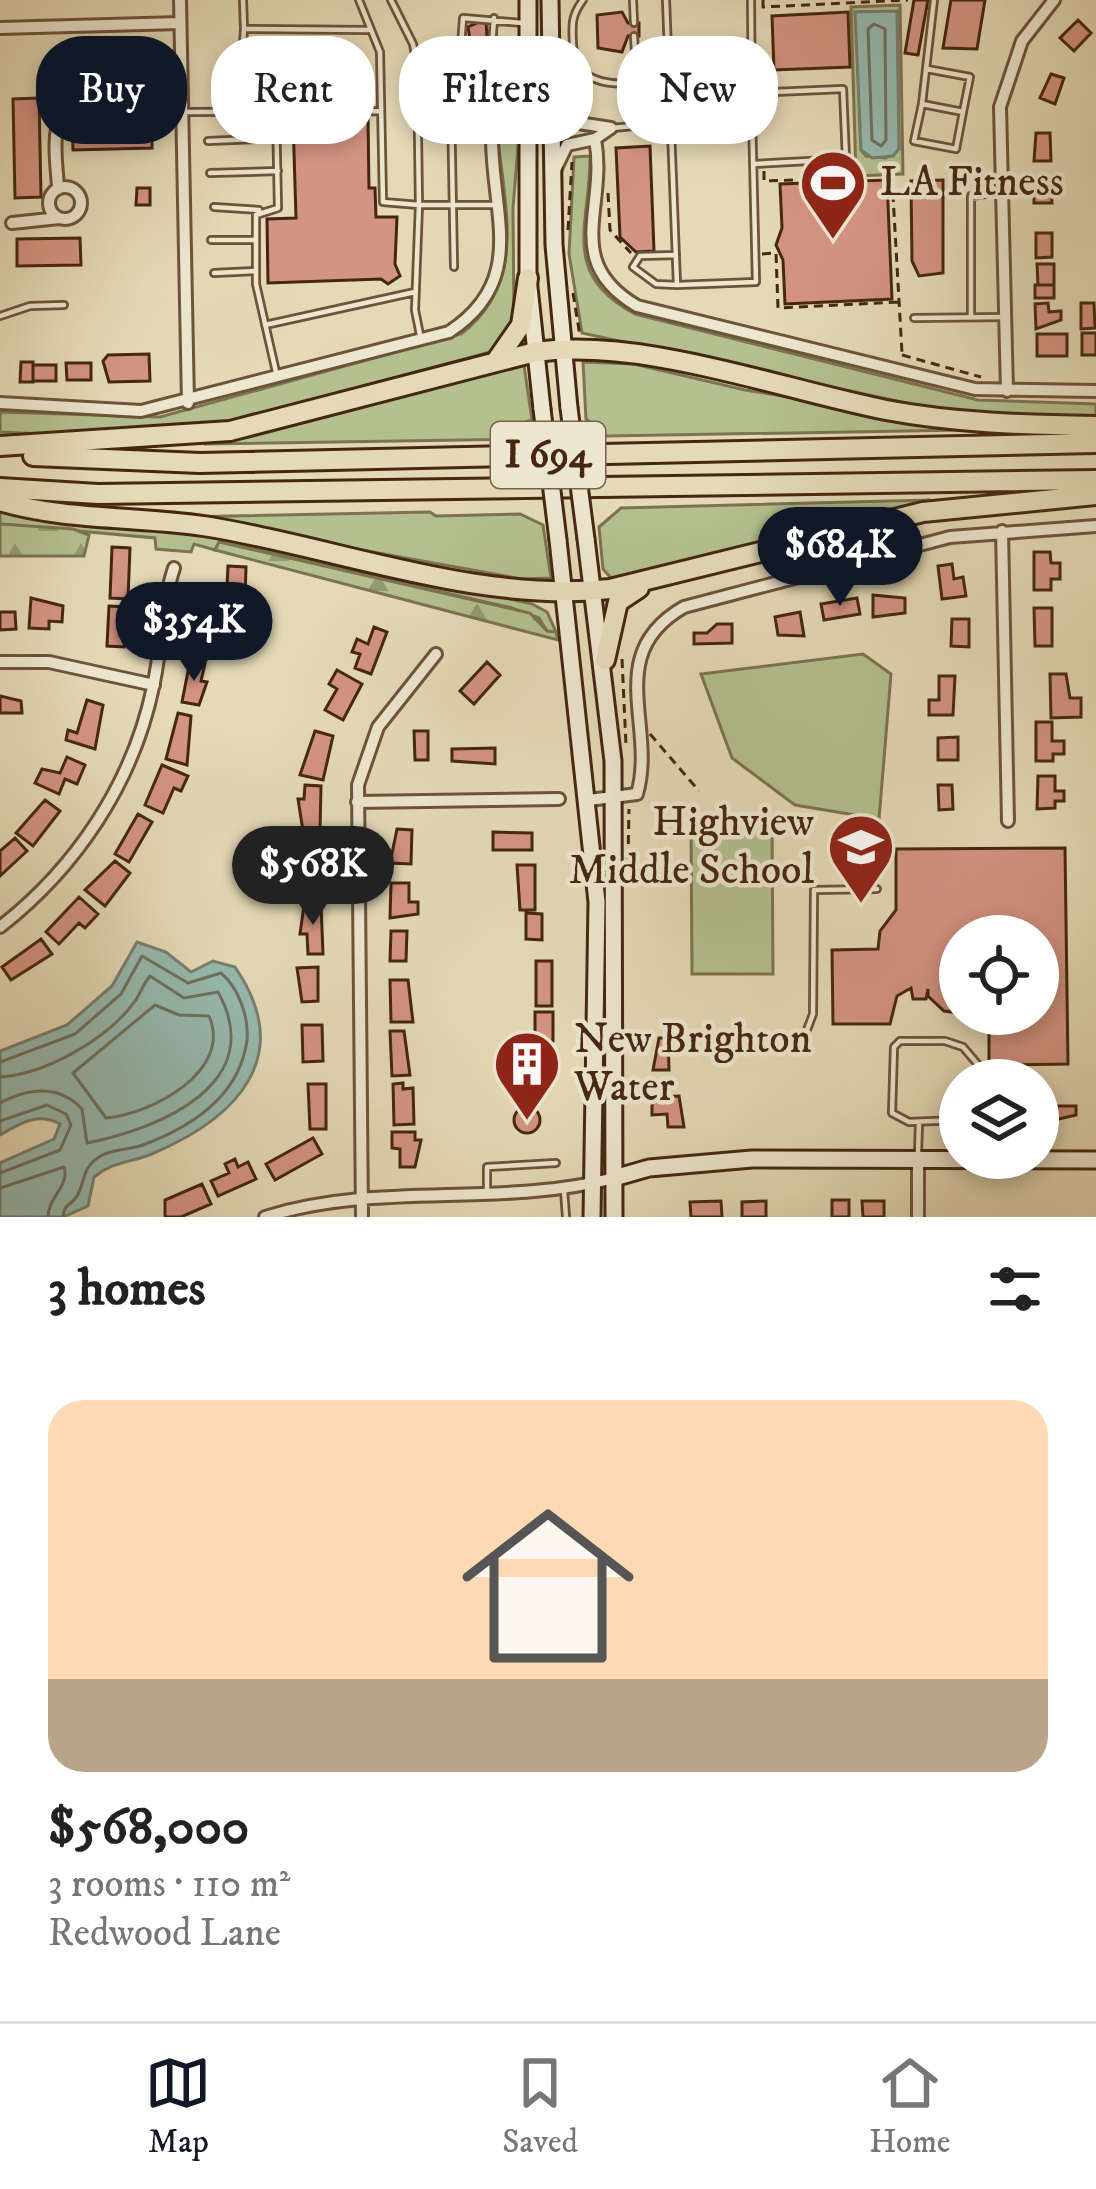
<!DOCTYPE html>
<html lang="en">
<head>
<meta charset="utf-8">
<style>
	:root { --surface:#fff; --page:#f2f2f2; --text:#222; --muted:#767676; --line:#e0e0e0; --accent:#111827 }
	body { margin:0; font-family:"IM FELL DW Pica",serif; background:var(--page); color:var(--text); height:100vh; display:flex; flex-direction:column; font-size:45px; white-space:nowrap }
	* { box-sizing:border-box; margin:0 }
	p { font-size:39px; color:var(--muted) }
	.icon { flex:none; width:66px; height:66px; fill:none; stroke:currentColor; stroke-width:2; stroke-linecap:round; stroke-linejoin:round }
	.map { position:relative; height:1217px; overflow:hidden }
	.panel { display:flex; flex-direction:column; background:var(--surface); flex:1 }
	.panel>* { flex:none }
	.guide { position:absolute; left:36px; top:36px; width:1026px; height:108px; display:flex; gap:24px }
	.buttons { position:absolute; left:939px; top:915px; display:grid; gap:24px }
	.buttons a { display:grid; place-items:center; width:120px; height:120px; border-radius:50%; background:var(--surface); box-shadow:0 6px 18px #0003; font-size:60px }
	.price { position:absolute; translate:-50% -102px; padding:0 27px; border-radius:42px; background:var(--accent); color:#fff; font-size:39px; line-height:78px; filter:drop-shadow(0 3px 6px #0008) }
	.price::after { content:''; position:absolute; left:50%; top:72px; width:36px; height:27px; margin-left:-18px; background:inherit; clip-path:polygon(0 0,100% 0,50% 100%) }
	.price.selected { background:#222; color:#fff }
	ul { padding:0; list-style:none }
	li { display:grid; align-content:center; gap:24px; height:636px; padding:0 48px }
	li span { display:grid; place-items:center; height:372px; border-radius:36px; color:#555 }
	li>.icon { margin-inline-start:auto }
	span .icon { width:216px; height:216px; fill:#fffc; stroke-width:1 }
	li b { font-size:51px }
	h2 { display:flex; justify-content:space-between; align-items:center; height:144px; padding:0 48px; font-size:51px }
	.pill { padding:0 42px; border-radius:48px; background:var(--surface); box-shadow:0 6px 18px #0003; font-size:42px; line-height:108px }
	.pill.selected { background:var(--accent); color:#fff }
	.tabs { display:flex; justify-content:space-around; align-items:center; height:168px; border-top:3px solid var(--line); background:var(--surface); font-size:33px; color:var(--muted) }
	.tabs a { display:grid; justify-items:center; gap:6px }
	.tabs .selected { color:var(--accent) }
	.map>svg:first-child { display:block }
	.grass { fill:#b4c08f; stroke:#7c7350; stroke-width:3; fill-rule:evenodd }
	.forest { fill:url(#forest-firs); stroke:#7c7350; stroke-width:3 }
	.water { fill:#96bab0; stroke:#767f70; stroke-width:3 }
	.lines { fill:none; stroke-linecap:round; stroke-linejoin:round }
	.shore { stroke:#6e7060; stroke-width:3 }
	.building { fill:#d49483; stroke:#452610; stroke-width:3 }
	.lane-casing { stroke:#6d533a; stroke-width:10 }
	.street-casing { stroke:#6d533a; stroke-width:16 }
	.secondary-casing { stroke:#452610; stroke-width:21 }
	.highway-casing { stroke:#452610; stroke-width:24 }
	.path { stroke:#452610; stroke-width:3; stroke-dasharray:9 6; stroke-linecap:butt }
	.lane { stroke:#eee7d0; stroke-width:4.5 }
	.street { stroke:#eee7d0; stroke-width:10 }
	.secondary { stroke:#eee7d0; stroke-width:15 }
	.highway { stroke:#e5dab7; stroke-width:18 }
	.secondary-bridge-casing { stroke:#452610; stroke-width:21; stroke-linecap:butt }
	.secondary-bridge { stroke:#eee7d0; stroke-width:15 }
	.labels { text-anchor:middle; dominant-baseline:central; stroke-width:9; stroke-linejoin:round; paint-order:stroke }
	.shield { fill:#eee7d0; stroke:#78604a; stroke-width:3 }
	.shield-label { font-size:39px; font-weight:bold; fill:#452610 }
	.poi-label { font-size:42px; fill:#452610; stroke:#eee7d0; text-anchor:start }
</style>
</head>
<body>
<div class="map">
<svg width="1096" height="1217" viewBox="0 0 1096 1217">
	<defs>
		<pattern id="forest-firs" width="22" height="20" patternUnits="userSpaceOnUse" patternTransform="scale(3)"><rect width="22" height="20" fill="#b4c08f"/><path d="M5 1l3.5 6h-7zM16 11l3.5 6h-7z" fill="#949c73"/></pattern>
	</defs>
	<rect width="100%" height="100%" fill="#e5dab7"/>
	<filter id="stains"><feTurbulence type="fractalNoise" baseFrequency=".00167" numOctaves="4"/><feColorMatrix values="0 0 0 0 .2 0 0 0 0 .09 0 0 0 0 .02 0 0 0 .5 -.17"/></filter>
	<radialGradient id="worn" r=".72"><stop offset=".6" stop-color="#630" stop-opacity="0"/><stop offset="1" stop-color="#630" stop-opacity=".3"/></radialGradient>
	<!-- grass -->
	<path class="grass" d="M900 5 903 174 856 176 851 7ZM856 12H897L899 149 886 158 866 156 861 150Z
		M508 128 519 134 513 208 514 319 494 351 230 422 63 435 0 432V412L160 417 461 334C527 284 505 211 498 138Z
		M590 156C591 223 558 273 635 314L978 400 1096 404V418L957 414 582 333 569 254 574 157Z
		M583 362 634 364 745 390 963 425V430L607 436 586 419Z
		M519 363 524 365 532 420 523 423 519 439 205 444 204 438Z
		M929 500V505L613 580 603 569 599 527 621 508Z
		M0 510 227 535 532 604 547 612 556 632 547 631 539 618 512 608 245 547 219 543 215 550 194 544 191 552 156 549 155 538 0 524Z
		M430 512 436 516 520 514 543 525 551 578 522 579 179 517Z
		M863 654 891 674 879 819 795 805 732 758 701 674Z
		M691 821H772L773 974H692Z"/>
	<!-- forest -->
	<path class="forest" d="M0 524 73 529 89 535 84 556H0Z
		M219 542 530 613 547 631 556 632 558 640 215 550Z"/>
	<!-- water -->
	<path class="water" d="M897 11 899 149 893 156 872 158 861 150 855 12Z
		M137 942 166 952 191 972 213 961 235 967C296 1056 238 1117 154 1153 132 1163 113 1161 94 1177L88 1206 63 1217H0V1163L54 1139 60 1124C38 1112 20 1123 0 1135V1051L67 1025 112 986Z"/>
	<g class="lines">
		<!-- shore -->
		<path class="shore" d="M874 24 885 29 886 140 881 146 872 140 868 29Z
			M155 1005 179 1015 209 1016C233 1071 152 1114 106 1118L73 1073Z
			M0 1062 75 1034 121 994 142 956 188 983 221 973C239 988 249 1018 247 1040 240 1094 194 1126 143 1145 129 1150 111 1149 99 1157 81 1169 86 1180 77 1196 71 1206 64 1203 63 1217
			M0 1077C46 1074 108 1039 135 1001 141 993 143 984 150 976L184 998 218 992C269 1084 159 1129 87 1143L82 1109C59 1084 27 1088 0 1103
			M0 1121 47 1105 66 1114 71 1125 60 1150 0 1173
			M0 1188 64 1167C70 1186 48 1197 48 1217"/>
	</g>
	<!-- building -->
	<path class="building" d="M914 0H928L918 55 905 53Z
		M951 0H985L977 49 943 48Z
		M622 12 628 23H639V36H628L622 52 598 48 597 15Z
		M848 12 850 67 774 70 772 16Z
		M486 19 488 61 474 66 468 27Z
		M1078 20 1091 33 1074 51 1060 38Z
		M150 56 151 83 52 85 51 58Z
		M1051 74 1064 78 1055 104 1040 98Z
		M39 98 41 197 15 198 13 99Z
		M104 117V122L152 121V148L73 150 72 122Z
		M368 119 369 188H375L376 217H397L395 264 400 276 388 284 381 279 268 283 267 219 296 218 293 120Z
		M1036 133H1050L1051 161H1034Z
		M650 146 654 251 636 252 620 237 616 148Z
		M1034 176H1051L1052 203H1034Z
		M887 180 892 299 785 304 783 260 776 245 782 228 780 184Z
		M943 180V273L919 276 912 261 911 181Z
		M137 188H150V205H136Z
		M1036 233H1052V257L1036 258Z
		M80 238 81 265 17 266V239Z
		M1037 264H1054V285H1038Z
		M1035 285H1054V298H1035Z
		M1048 303 1049 312 1061 311V320L1036 329 1035 304Z
		M1081 303H1094L1095 328 1081 329Z
		M1082 333H1096V355H1082Z
		M1037 334H1067V356H1037Z
		M149 354 150 381 109 382 103 361 108 355Z
		M21 362H33V382H20Z
		M66 363H91V380H67Z
		M33 365H56V381H33Z
		M112 547 130 548 128 599 110 598Z
		M1034 552H1050L1051 563H1060V579H1051V590H1034Z
		M952 564 954 579 963 577 966 596 942 599 938 566Z
		M228 566 246 567 245 601 217 600 218 586H227Z
		M873 595 905 598V613L873 617Z
		M31 598 63 606 62 622 49 621V629L29 628Z
		M857 598 860 614 824 620 821 604Z
		M109 606 126 607 124 647 107 646Z
		M1034 608H1052V646H1035Z
		M194 609H208L210 655 193 654Z
		M0 612H15L16 629 0 630Z
		M800 612 804 636 778 635 775 617Z
		M952 619H969V647L951 646Z
		M717 624H732V643L694 644V633H707Z
		M374 627 387 632 371 674 355 668 360 654 352 652 357 639 368 644Z
		M190 661 205 664 201 681 207 682 199 705 182 702Z
		M487 662 500 675 474 704 460 691Z
		M337 670 362 684 343 720 325 710 337 689 329 684Z
		M1050 674H1066L1070 698H1081V717L1051 718Z
		M939 676H955L953 715H929V700H939Z
		M0 696 21 701 22 713H0Z
		M87 700 103 705 95 749 66 740 68 730 77 733Z
		M178 713 191 716 187 765 166 759Z
		M1036 722H1052V741H1064V754H1053V761H1036Z
		M315 731 333 736 323 780 300 775Z
		M414 731H428V760H415Z
		M958 737V760H938V738Z
		M495 748V764L452 761V749Z
		M67 757 85 765 77 784 65 779 59 794 35 783 42 769 60 773Z
		M162 765 188 776 181 791 174 788 163 813 145 805Z
		M1038 776H1055V791H1064V801H1055V808L1037 809Z
		M305 785 321 786 320 831H303L298 799H304Z
		M938 785H952L953 809 939 810Z
		M45 800 60 811 33 846 16 833Z
		M138 814 152 822 129 862 115 854Z
		M397 829 412 830 411 864 390 863Z
		M493 832 532 833V850H493Z
		M15 838 27 851 0 876V851Z
		M302 847 324 848 320 883H301Z
		M1065 848 1068 1064 989 1065V1014H1038V936H960V1013L944 1011 928 996V989L926 999H913L911 988 897 996 890 1024H833L832 950 878 949 880 931 896 910V849Z
		M115 861 130 873 105 906 85 890Z
		M517 865H535V910H520Z
		M391 883H409V902H418V914L390 918Z
		M79 897 98 914 85 928 79 923 59 944 46 932Z
		M321 904 323 954H308L307 934H300L304 905Z
		M526 913 542 914V940L526 939Z
		M391 931H407L406 961H390Z
		M41 939 52 954 11 980 2 967Z
		M536 961H552V1006H536Z
		M318 967V1001L302 1002 297 968Z
		M390 980H408L413 1022H391Z
		M535 1012H553V1041H535Z
		M302 1025H322L323 1061 303 1062Z
		M390 1031H404L410 1075 392 1076Z
		M659 1038H668L669 1070H653Z
		M403 1083V1089L413 1088 414 1124 394 1125 393 1084Z
		M308 1084H326V1129H310Z
		M679 1096 684 1127H668L667 1114 652 1115V1097Z
		M1054 1106H1076V1115L1054 1120Z
		M514 1120a13 13 0 1 1 26 0a13 13 0 1 1-26 0Z
		M392 1132H415V1140H421L415 1167H400V1149L392 1148Z
		M313 1138 322 1154 275 1180 266 1164Z
		M235 1159 238 1167 248 1162 256 1179 218 1196 211 1181 229 1173 225 1164Z
		M202 1184 211 1204 181 1217H165V1200Z
		M832 1200H849V1217H832Z
		M721 1201 722 1217H691L690 1202Z
		M766 1201V1217H742V1202Z
		M862 1201H884V1217H863Z"/>
	<g class="lines">
		<!-- lane casing -->
		<g class="lane-casing">
			<path id="lane" d="M243 0 244 29 368 30
				M359 0 380 52 383 202 419 205 415 310 421 340
				M391 0 413 44 417 65 419 205H498
				M583 0C571 16 572 25 573 45 575 95 633 83 668 81
				M633 0 634 23
				M666 0 677 285 756 282 752 116
				M244 29 243 44 272 57 275 65 278 208 256 215V284L276 372
				M634 36 637 83
				M927 69 970 77 963 112 922 104 934 0
				M490 75 494 18
				M220 80 357 77
				M751 93 843 89 846 159 753 164
				M922 104 914 141 956 149 963 112
				M451 106 454 267
				M183 112 381 111
				M498 116 490 75 472 71 460 60 463 18 522 23
				M611 128 752 116 751 0
				M208 141 278 138
				M210 173 278 171
				M214 207 259 210
				M211 240H256
				M676 255 640 256 633 267 656 284 677 285
				M214 273 256 271
				M0 316 30 306 64 305
				M971 317V196L999 192
				M914 318 1005 317
				M265 325 415 292
				M802 1043 813 1014 814 890 877 889
				M960 1120 909 1122 892 1113 894 1047 900 1041H945L963 1047 991 1080
				M918 1153 919 1123
				M564 1190 566 1217
				M487 1191V1167L556 1163"/>
		</g>
		<!-- street casing -->
		<g class="street-casing">
			<path id="street" d="M180 0 188 403
				M0 28 180 23
				M553 100 572 122 611 128
				M595 139C608 207 561 261 637 306L975 389 1096 391
				M556 168 567 145 595 139 611 128
				M49 203a16 16 0 1 1 32 0a16 16 0 1 1-32 0Z
				M58 189C57 159 46 116 78 102L180 99
				M12 223 59 218
				M1007 391 1000 107 1022 41 1054 0
				M0 403 141 411 449 332C530 279 490 211 492 131L499 121 528 114
				M1002 531 1008 821
				M0 662H49L154 685
				M589 800 637 794C657 726 602 654 684 607L950 537 1096 526
				M357 802 559 799
				M0 927C76 868 133 783 153 687 162 647 161 607 174 568
				M918 1159V1217
				M265 1217C377 1181 500 1208 614 1178
				M362 1217 358 785 378 727 436 654"/>
		</g>
		<!-- secondary casing -->
		<g class="secondary-casing">
			<path id="secondary" d="M528 0V278L542 409
				M550 0 554 245 569 408
				M586 539 613 761 614 1217
				M558 540 597 902 592 1217
				M614 1178 649 1168 752 1159 1096 1160"/>
		</g>
		<!-- highway casing -->
		<g class="highway-casing">
			<path id="highway" d="M496 361 521 325 528 278
				M0 446 230 431 535 352C646 338 776 388 886 410 955 423 1026 425 1096 426
				M33 456 200 463 1096 443
				M0 488 98 494 1096 480
				M0 501C66 521 142 516 210 527 341 549 477 603 610 589L923 512 1096 495
				M605 660 618 602 639 588"/>
		</g>
		<!-- path -->
		<path class="path" d="M763 0V7L908 0
			M764 171V181L860 178
			M892 178 902 353
			M608 193 610 230 631 253
			M568 230 572 162
			M762 254 776 253 778 308 900 302
			M573 293 580 336
			M902 355 981 377
			M622 659 626 745
			M650 734 699 791
			M628 859 629 809"/>
		<!-- lane -->
		<use href="#lane" class="lane"/>
		<!-- street -->
		<use href="#street" class="street"/>
		<!-- secondary -->
		<use href="#secondary" class="secondary"/>
		<!-- highway -->
		<use href="#highway" class="highway"/>
		<!-- secondary-bridge casing -->
		<g class="secondary-bridge-casing">
			<path id="secondary-bridge" d="M569 408 586 539
				M542 409 558 540"/>
		</g>
		<!-- secondary-bridge -->
		<use href="#secondary-bridge" class="secondary-bridge"/>
	</g>
	<!-- icons -->
	<defs>
		<g id="stadium-pin" transform="scale(3.45)"><path d="M0 17L-7.5 6A9.5 9.5 0 1 1 7.5 6Z" fill="#8f2418" stroke="#eee7d0"/><path d="M0-5a6.5 5 0 1 0 0 10a6.5 5 0 1 0 0-10ZM-3.5-1.8h7v3.6h-7Z" fill="#fff"/></g>
		<g id="school-pin" transform="scale(3.45)"><path d="M0 17L-7.5 6A9.5 9.5 0 1 1 7.5 6Z" fill="#8f2418" stroke="#eee7d0"/><path d="M0-5L7-2L0 1L-7-2ZM-4 1L0 2.5L4 1V4Q0 6-4 4Z" fill="#fff"/></g>
		<g id="building-pin" transform="scale(3.45)"><path d="M0 17L-7.5 6A9.5 9.5 0 1 1 7.5 6Z" fill="#8f2418" stroke="#eee7d0"/><path d="M-4-6H4V6H1V3H-1V6H-4ZM-2.5-4.3h1.7v1.8h-1.7ZM.8-4.3h1.7v1.8H.8ZM-2.5-1h1.7V.8h-1.7ZM.8-1h1.7V.8H.8Z" fill="#fff"/></g>
	</defs>
	<g fill-rule="evenodd">
		<use href="#stadium-pin" x="833" y="183"/>
		<use href="#school-pin" x="861" y="847"/>
		<use href="#building-pin" x="527" y="1064"/>
	</g>
	<g class="labels">
		<!-- shield labels -->
		<rect class="shield" x="491" y="422" width="114" height="66" rx="9"/>
		<g class="shield-label">
			<text x="548" y="455">I 694</text>
		</g>
		<!-- poi labels -->
		<g class="poi-label">
			<text x="880" y="183">LA Fitness</text>
			<text x="814" y="823" text-anchor="end">Highview<tspan x="814" dy="48">Middle School</tspan></text>
			<text x="574" y="1040">New Brighton<tspan x="574" dy="48">Water</tspan></text>
		</g>
	</g>
	<rect width="100%" height="100%" filter="url(#stains)"/>
	<rect width="100%" height="100%" fill="url(#worn)"/>
</svg>
<div class="buttons">
<a><svg class="icon" aria-label="locate" viewBox="0 0 24 24"><circle cx="12" cy="12" r="6"/><path d="M12 2v4M12 18v4M2 12h4M18 12h4"/></svg></a>
<a><svg class="icon" aria-label="layers" viewBox="0 0 24 24"><path d="M12 4l9 5-9 5-9-5zM3 14l9 5 9-5"/></svg></a>
</div>
<b class="price" style="left:840px;top:609px">$684K</b>
<b class="price" style="left:194px;top:684px">$354K</b>
<b class="price selected" style="left:313px;top:928px">$568K</b>
<div class="guide">
<a class="pill selected">Buy</a>
<a class="pill">Rent</a>
<a class="pill">Filters</a>
<a class="pill">New</a>
</div>
</div>
<section class="panel">
<h2>3 homes<svg class="icon" aria-label="filters" viewBox="0 0 24 24"><path d="M4 7h16M4 17h16"/><circle cx="9" cy="7" r="2"/><circle cx="15" cy="17" r="2"/></svg></h2>
<ul>
<li><span style="background:linear-gradient(#ffd9b3 75%,#b9a48a 0)"><svg class="icon" aria-label="home" viewBox="0 0 24 24"><path d="M3 11l9-7 9 7M6 9v11h12V9"/></svg></span><div><b>$568,000</b><p>3 rooms · 110 m²</p><p>Redwood Lane</p></div></li>
</ul>
</section>
<nav class="tabs">
<a class="selected"><svg class="icon" aria-label="map" viewBox="0 0 24 24"><path d="M3 6l6-2 6 2 6-2v14l-6 2-6-2-6 2zM9 4v14M15 6v14"/></svg>Map</a>
<a><svg class="icon" aria-label="saved" viewBox="0 0 24 24"><path d="M7 4h10v16l-5-4-5 4z"/></svg>Saved</a>
<a><svg class="icon" aria-label="home" viewBox="0 0 24 24"><path d="M3 11l9-7 9 7M6 9v11h12V9"/></svg>Home</a>
</nav>
</body>
</html>
